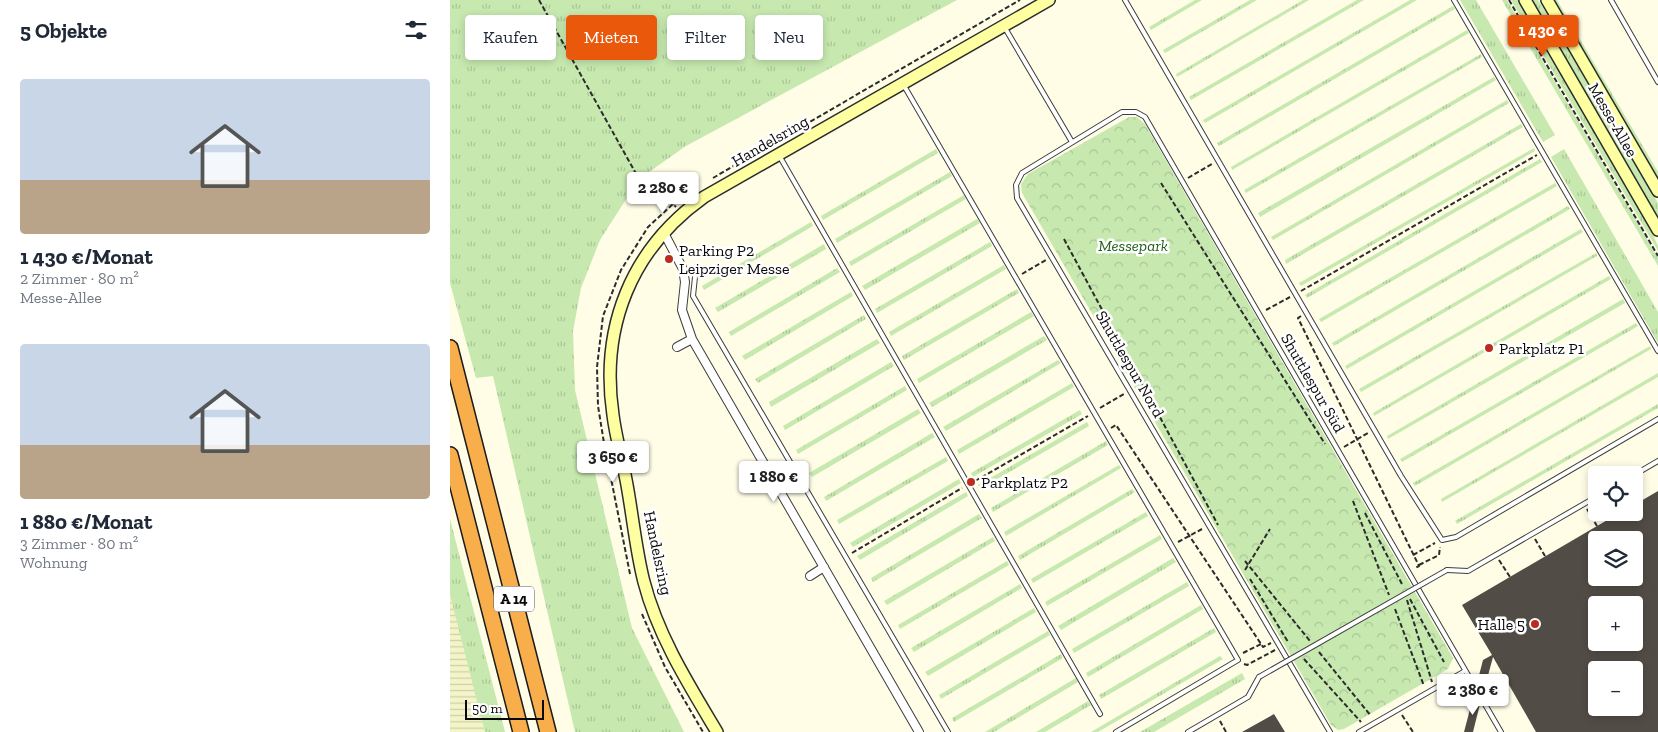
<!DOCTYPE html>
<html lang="de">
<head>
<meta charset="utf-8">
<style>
	:root { --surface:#fff; --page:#f6f6f7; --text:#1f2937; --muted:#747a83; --accent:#ea580c }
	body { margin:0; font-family:"Zilla Slab",serif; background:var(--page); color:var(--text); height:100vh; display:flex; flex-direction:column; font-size:19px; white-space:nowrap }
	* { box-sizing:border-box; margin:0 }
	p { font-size:16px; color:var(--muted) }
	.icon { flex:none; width:28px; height:28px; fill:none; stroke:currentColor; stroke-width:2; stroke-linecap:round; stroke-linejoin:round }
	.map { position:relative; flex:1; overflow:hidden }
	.drawer { display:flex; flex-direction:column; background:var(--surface); width:450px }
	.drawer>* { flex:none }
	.top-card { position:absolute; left:15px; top:15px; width:475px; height:45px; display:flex; gap:10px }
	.controls { position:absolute; left:1138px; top:466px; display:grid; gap:10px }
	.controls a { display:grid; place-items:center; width:55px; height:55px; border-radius:5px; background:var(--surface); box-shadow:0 2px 8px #0003; font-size:25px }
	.scale { position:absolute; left:15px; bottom:12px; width:79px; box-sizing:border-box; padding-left:5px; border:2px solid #0a0a0a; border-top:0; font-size:14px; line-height:18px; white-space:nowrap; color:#0a0a0a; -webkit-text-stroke:4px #fff; paint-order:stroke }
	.price { position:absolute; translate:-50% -42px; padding:0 11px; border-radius:5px; background:#fff; color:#222; font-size:16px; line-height:32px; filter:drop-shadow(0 1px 2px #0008) }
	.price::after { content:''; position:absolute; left:50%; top:30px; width:15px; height:11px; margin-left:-8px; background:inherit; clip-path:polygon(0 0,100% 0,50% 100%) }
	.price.on { background:var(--accent); color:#fff }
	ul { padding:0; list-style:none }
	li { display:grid; align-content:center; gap:10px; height:265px; padding:0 20px }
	li span { display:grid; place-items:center; height:155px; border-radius:5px; color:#555 }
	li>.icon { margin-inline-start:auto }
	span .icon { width:90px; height:90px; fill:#fffc; stroke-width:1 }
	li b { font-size:21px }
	h2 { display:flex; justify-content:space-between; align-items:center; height:60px; padding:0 20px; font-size:21px }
	.tag { padding:0 18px; border-radius:5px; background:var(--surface); box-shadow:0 2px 8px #0003; font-size:18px; line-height:45px }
	.tag.on { background:var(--accent); color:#fff }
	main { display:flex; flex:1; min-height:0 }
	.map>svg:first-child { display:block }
	.farmland { fill:url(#farmland-rules) }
	.grass { fill:url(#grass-tufts) }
	.park { fill:url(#park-crowns) }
	.building { fill:#524c46; fill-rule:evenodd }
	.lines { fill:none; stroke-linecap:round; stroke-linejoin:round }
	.lane-casing { stroke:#3d3d3d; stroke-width:6 }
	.street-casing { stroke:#3d3d3d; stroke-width:10 }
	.secondary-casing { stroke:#2c2c2c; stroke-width:14 }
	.highway-casing { stroke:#1b1b1b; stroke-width:18 }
	.path { stroke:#2c2c2c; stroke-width:2; stroke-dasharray:5 2.5; stroke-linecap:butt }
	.lane { stroke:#fff; stroke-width:4 }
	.street { stroke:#fff; stroke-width:8 }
	.secondary { stroke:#feffa1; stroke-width:11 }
	.highway { stroke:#f8ae4b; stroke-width:15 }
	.lane-bridge-casing { stroke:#3d3d3d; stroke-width:6; stroke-linecap:butt }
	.lane-bridge { stroke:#fff; stroke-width:4 }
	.poi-dot { fill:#bb2b20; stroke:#fff; stroke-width:2 }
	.labels { text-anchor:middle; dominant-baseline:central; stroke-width:5; stroke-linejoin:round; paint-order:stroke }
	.shield { fill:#fff; stroke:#545454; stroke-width:1 }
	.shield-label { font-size:15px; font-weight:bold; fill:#0a0a0a }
	.street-label { font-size:16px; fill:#0a0a0a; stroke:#fff }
	.park-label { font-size:16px; font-style:italic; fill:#20611a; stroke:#fff }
	.poi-label { font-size:16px; fill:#0a0a0a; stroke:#fff; text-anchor:start }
</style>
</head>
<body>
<main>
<section class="drawer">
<h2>5 Objekte<svg class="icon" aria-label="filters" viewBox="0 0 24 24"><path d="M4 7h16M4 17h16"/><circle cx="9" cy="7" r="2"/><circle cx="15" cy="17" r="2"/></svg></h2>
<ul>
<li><span style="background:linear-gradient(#c9d6e8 65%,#b9a48a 0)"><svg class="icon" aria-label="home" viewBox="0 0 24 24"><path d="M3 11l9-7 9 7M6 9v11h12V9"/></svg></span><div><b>1 430 €/Monat</b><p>2 Zimmer · 80 m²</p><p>Messe-Allee</p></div></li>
<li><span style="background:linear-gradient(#c9d6e8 65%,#b9a48a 0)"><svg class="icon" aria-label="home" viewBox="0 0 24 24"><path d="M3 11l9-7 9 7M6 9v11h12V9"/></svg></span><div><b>1 880 €/Monat</b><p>3 Zimmer · 80 m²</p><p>Wohnung</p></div></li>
</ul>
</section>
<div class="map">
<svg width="1208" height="732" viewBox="0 0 1208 732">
	<defs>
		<pattern id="farmland-rules" width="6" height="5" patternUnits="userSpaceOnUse" patternTransform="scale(1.25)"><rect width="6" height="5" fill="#f3f4c7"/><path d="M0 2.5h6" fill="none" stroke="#cfd0aa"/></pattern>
		<pattern id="grass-tufts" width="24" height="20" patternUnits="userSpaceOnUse" patternTransform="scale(1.25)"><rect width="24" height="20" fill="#c7e9b0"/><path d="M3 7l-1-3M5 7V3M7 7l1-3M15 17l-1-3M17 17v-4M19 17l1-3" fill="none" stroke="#aac696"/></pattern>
		<pattern id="park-crowns" width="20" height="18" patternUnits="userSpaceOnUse" patternTransform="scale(1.25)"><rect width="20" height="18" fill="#c7e9b0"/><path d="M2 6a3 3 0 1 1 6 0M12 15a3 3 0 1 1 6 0" fill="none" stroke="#aac696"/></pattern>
	</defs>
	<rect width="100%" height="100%" fill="#fffde6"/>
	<!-- farmland -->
	<path class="farmland" d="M0 595 18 661 35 732H0Z"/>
	<!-- grass -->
	<path class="grass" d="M0 0H507L236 146 189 179 150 240 131 288 123 331 125 390 182 628 234 732H125L43 376 26 378 0 283Z
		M745 0H752L701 30 699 27Z
		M800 0H807L715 53 713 50Z
		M853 0H859L727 77 726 74Z
		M907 0H914L741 100 739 97Z
		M960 0H967L755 123 753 120Z
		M1010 0H1026L1105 135 1093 142Z
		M1052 0H1057L1208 258V266Z
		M1061 0H1069L1194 215 1208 246V251Z
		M1081 0H1088L1097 14 1208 203V219Z
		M1102 0H1107L1208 172V182Z
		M1003 6 1005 9 769 146 767 143Z
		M1017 30 1019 33 782 170 781 167Z
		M1031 54 1032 57 796 193 794 190Z
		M1044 77 1046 80 810 217 808 213Z
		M1057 100 1059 103 823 240 821 237Z
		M1071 124 1073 127 836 264 835 260Z
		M1084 148 1085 151 851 286 849 283Z
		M486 149 488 153 373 220 371 216Z
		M1114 149 1208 312V343L1101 157Z
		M1090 159 1092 162 857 298 855 295Z
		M500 172 502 176 387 243 385 239Z
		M1105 183 1107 186 871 322 869 319Z
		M514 195 516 199 401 266 399 262Z
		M1118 206 1120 209 884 346 882 343Z
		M527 219 530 223 415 290 412 286Z
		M361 222 363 226 254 290 252 286Z
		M1131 229 1133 232 897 369 895 366Z
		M540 242 542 246 427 313 425 309Z
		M374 244 376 249 268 312 265 308Z
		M1146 253 1147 256 911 392 909 389Z
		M554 265 556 269 441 336 439 332Z
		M387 268 390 272 281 336 279 332Z
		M1159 276 1161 279 924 416 923 413Z
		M567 289 569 293 454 360 452 356Z
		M401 292 403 296 295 360 292 356Z
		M1173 299 1175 303 938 439 937 436Z
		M581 312 584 316 469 383 467 379Z
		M414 315 416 319 308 383 305 379Z
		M1186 323 1188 326 952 462 950 459Z
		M594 336 597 340 482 407 479 403Z
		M427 339 430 343 321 407 319 402Z
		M1200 346 1201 349 965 486 963 483Z
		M608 360 611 363 496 431 493 427Z
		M441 362 444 366 335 430 333 426Z
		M1208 373V377L992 502 991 499Z
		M622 383 624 387 509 454 507 450Z
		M455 386 457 390 348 454 346 450Z
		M1208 404V408L1007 524 1005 521Z
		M468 409 471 413 362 477 359 473Z
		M630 410 632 414 523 477 521 473Z
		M637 422 639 426 530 489 528 485Z
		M482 433 485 437 376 501 374 497Z
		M656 441 658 445 543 512 541 508Z
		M496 457 498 461 389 524 387 520Z
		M669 465 671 468 556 536 554 532Z
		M509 479 511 483 403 547 400 543Z
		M682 489 685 492 570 560 568 556Z
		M516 492 518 496 410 560 407 556Z
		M696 512 698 516 583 583 581 579Z
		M529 514 532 518 423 582 421 578Z
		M0 519 55 732H35L0 595Z
		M710 535 712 539 597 606 595 602Z
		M543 537 545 541 437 605 434 601Z
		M723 558 726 562 611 630 608 626Z
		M557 561 559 565 450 629 448 625Z
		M737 582 739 586 624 653 622 649Z
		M570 584 572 588 464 652 461 648Z
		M751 605 753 609 638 677 636 673Z
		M584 608 586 612 478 676 475 672Z
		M764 628 766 632 651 699 649 695Z
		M598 631 600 635 491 699 489 695Z
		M611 654 613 658 504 722 502 718Z
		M770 656 773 659 648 732H641Z
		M792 673 795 679 704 732H690Z
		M626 678 628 682 544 732H535Z
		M638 701 641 705 595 732H586Z"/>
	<!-- park -->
	<path class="park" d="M679 117H687L695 124 1003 658 998 669 894 729 888 730 881 725 572 193 571 184 578 174Z"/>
	<!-- building -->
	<path class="building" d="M1208 491V732H1086L1043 657 1033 694 1027 683 1033 660 1042 655 1012 605 1171 512H1184V505ZM1146 540H1184V578H1146ZM1146 605H1184V642H1146ZM1146 670H1184V708H1146Z
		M1024 694 1030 704 1023 732H1014Z
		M824 714 835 732H792Z"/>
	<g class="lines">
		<!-- lane casing -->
		<g class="lane-casing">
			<path id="lane" d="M675 0 951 476 992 540 1006 537 1208 419
				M1004 0 1208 351
				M1161 0 1208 82
				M555 28 622 142
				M453 84 788 660 666 732
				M330 157 650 714
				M245 277 243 296 498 732
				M1184 475 1208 461
				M997 570 1018 571 1146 497
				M738 732 798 697 809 677
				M880 732 567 198 566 185 572 173 672 112H686L695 117 1051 732
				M909 732 1015 671"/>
		</g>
		<!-- street casing -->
		<g class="street-casing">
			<path id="street" d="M214 233 233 269 235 282 232 310 242 339 469 732
				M227 347 242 339
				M360 576 374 567"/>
		</g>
		<!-- secondary casing -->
		<g class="secondary-casing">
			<path id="secondary" d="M1075 0 1208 230
				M1097 0 1208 191
				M267 732C239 685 208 636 194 582 186 551 183 518 177 485 173 462 166 439 163 415 150 327 181 249 254 197L599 0"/>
		</g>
		<!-- highway casing -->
		<g class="highway-casing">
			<path id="highway" d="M0 348 98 732
				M0 455 71 732"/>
		</g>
		<!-- path -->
		<path class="path" d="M89 0 189 179
			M1059 0 1208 256
			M263 178 570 0
			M738 178 762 164
			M711 183 875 444
			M223 204 244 190
			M614 239 768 525
			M572 274 596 260
			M851 291 1087 155
			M816 310 840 297
			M851 316 848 318 969 566 965 568
			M650 408 674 394
			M661 428 666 425 813 647 821 643
			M894 447 918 433
			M525 481 638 416
			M903 501 939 595
			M1137 509 1147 526
			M915 513 953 586
			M1085 539 1095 556
			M728 542 752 529
			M402 553 512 488
			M963 555 985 543
			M1049 560 1060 577
			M795 561 860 641
			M969 565 989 555 990 547
			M795 570 820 529
			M180 574 154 443 148 406 147 367 153 316 171 270 198 227 223 204 226 207
			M800 579 838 642
			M960 599 994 662
			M957 600 982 682
			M945 609 974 686
			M192 614 215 667 253 732
			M869 652 921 716
			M793 653 811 644
			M854 659 911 722
			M794 664 797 665 825 650
			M952 715 963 732
			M770 721 776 732"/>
		<!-- lane -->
		<use href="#lane" class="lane"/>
		<!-- street -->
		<use href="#street" class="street"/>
		<!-- secondary -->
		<use href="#secondary" class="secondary"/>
		<!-- highway -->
		<use href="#highway" class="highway"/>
		<!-- lane-bridge casing -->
		<g class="lane-bridge-casing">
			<path id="lane-bridge" d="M809 677 997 570"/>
		</g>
		<!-- lane-bridge -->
		<use href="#lane-bridge" class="lane-bridge"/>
	</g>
	<!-- markers -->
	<g class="poi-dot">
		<circle cx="219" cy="259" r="5"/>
		<circle cx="1039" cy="348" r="5"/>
		<circle cx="521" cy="482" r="5"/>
		<circle cx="1085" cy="624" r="5"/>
	</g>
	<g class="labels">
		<!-- shield labels -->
		<rect class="shield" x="44" y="586.5" width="40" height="25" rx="4"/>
		<g class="shield-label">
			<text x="64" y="599">A 14</text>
		</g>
		<!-- street labels -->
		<g class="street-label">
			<text transform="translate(1163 120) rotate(60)">Messe-Allee</text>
			<text transform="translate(320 141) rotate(-30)">Handelsring</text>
			<text transform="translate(680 364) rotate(60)">Shuttlespur Nord</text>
			<text transform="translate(863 383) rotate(60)">Shuttlespur Süd</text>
			<text transform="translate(208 553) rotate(78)">Handelsring</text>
		</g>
		<!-- park labels -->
		<g class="park-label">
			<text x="683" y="245">Messepark</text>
		</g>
		<!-- poi labels -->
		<g class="poi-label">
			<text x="229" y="250">Parking P2<tspan x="229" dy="18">Leipziger Messe</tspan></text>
			<text x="1049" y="348">Parkplatz P1</text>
			<text x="531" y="482">Parkplatz P2</text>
			<text x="1075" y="624" text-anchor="end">Halle 5</text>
		</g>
	</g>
</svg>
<div class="controls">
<a><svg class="icon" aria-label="locate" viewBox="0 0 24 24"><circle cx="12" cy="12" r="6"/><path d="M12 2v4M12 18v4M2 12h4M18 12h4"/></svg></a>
<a><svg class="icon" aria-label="layers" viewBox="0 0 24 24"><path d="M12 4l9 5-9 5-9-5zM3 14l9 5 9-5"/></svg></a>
<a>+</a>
<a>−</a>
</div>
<div class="scale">50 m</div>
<b class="price on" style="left:1093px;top:57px">1 430 €</b>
<b class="price" style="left:213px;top:214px">2 280 €</b>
<b class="price" style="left:163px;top:483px">3 650 €</b>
<b class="price" style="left:324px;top:503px">1 880 €</b>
<b class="price" style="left:1023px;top:716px">2 380 €</b>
<div class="top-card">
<a class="tag">Kaufen</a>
<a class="tag on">Mieten</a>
<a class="tag">Filter</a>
<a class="tag">Neu</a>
</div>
</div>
</main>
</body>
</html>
